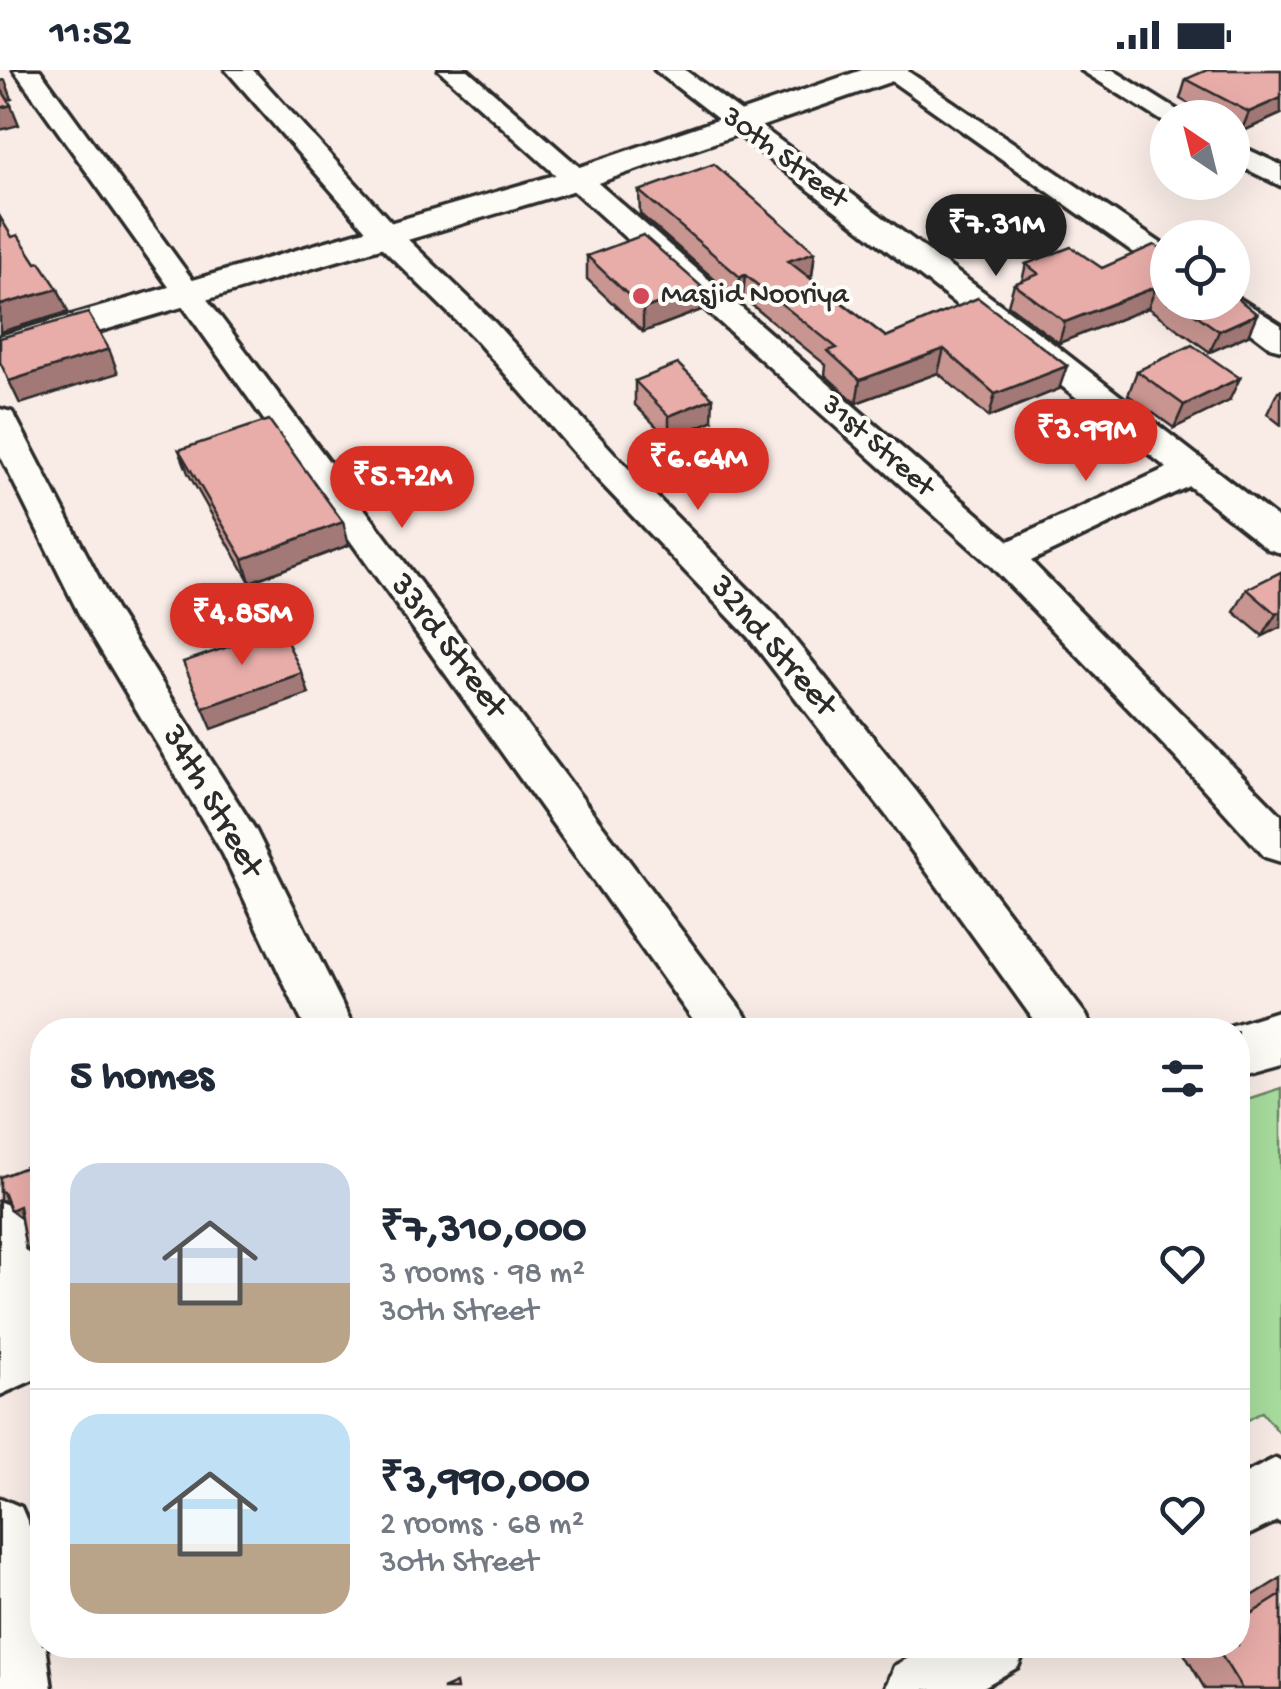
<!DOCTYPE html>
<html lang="en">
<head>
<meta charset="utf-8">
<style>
	:root { --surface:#fff; --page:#f2f2f3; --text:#1f2937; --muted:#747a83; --line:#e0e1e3; --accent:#d93025 }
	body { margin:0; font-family:"Gochi Hand",sans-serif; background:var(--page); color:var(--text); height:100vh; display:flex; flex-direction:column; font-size:38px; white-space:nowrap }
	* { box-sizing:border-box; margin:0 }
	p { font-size:32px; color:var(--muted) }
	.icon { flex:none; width:55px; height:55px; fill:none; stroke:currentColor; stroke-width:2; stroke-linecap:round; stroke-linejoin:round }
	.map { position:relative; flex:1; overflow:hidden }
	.drawer { position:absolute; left:30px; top:948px; width:1220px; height:640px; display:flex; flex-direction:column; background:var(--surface); border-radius:40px; box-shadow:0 10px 40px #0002 }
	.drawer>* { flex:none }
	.needle { width:65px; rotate:325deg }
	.controls { position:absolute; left:1150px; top:30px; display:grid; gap:20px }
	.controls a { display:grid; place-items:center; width:100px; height:100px; border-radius:50%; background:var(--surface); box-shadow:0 10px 40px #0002; font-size:50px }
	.price { position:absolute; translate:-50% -85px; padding:0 22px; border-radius:35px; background:var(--accent); color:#fff; font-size:32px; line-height:65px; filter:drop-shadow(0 2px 5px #0008) }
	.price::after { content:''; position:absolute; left:50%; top:60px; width:30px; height:22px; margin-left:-15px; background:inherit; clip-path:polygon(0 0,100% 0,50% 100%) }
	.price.on { background:#222; color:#fff }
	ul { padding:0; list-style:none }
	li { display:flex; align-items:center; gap:30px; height:250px; padding:0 40px }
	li+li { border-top:2px solid var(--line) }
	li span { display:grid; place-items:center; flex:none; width:280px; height:200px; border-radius:30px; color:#555 }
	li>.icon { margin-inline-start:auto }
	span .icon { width:120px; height:120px; fill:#fffc; stroke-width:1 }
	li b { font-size:42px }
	h2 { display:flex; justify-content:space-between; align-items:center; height:120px; padding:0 40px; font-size:42px }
	.status { display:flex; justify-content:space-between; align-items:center; height:70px; padding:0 50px; background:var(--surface); direction:ltr }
	.status svg { height:28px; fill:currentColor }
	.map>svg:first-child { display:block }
	.green { fill:#a8dc9e; stroke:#6a8464; stroke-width:2.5 }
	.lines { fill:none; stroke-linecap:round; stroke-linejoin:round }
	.street-casing { stroke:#2b2b2b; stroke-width:7 }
	.secondary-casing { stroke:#2b2b2b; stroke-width:7 }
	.street { fill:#fdfcf7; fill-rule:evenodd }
	.secondary { fill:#fdfcf7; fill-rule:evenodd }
	.wall { fill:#c89591; stroke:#2b2b2b; stroke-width:2.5 }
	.shaded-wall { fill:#a27976; stroke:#2b2b2b; stroke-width:2.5 }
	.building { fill:#e8ada9; stroke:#2b2b2b; stroke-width:2.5 }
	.poi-dot { fill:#d1495b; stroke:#fdfcf7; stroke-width:4 }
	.labels { text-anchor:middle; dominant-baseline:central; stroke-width:8; stroke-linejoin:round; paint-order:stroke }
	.far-street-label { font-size:30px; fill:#2b2b2b; stroke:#fdfcf7 }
	.far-poi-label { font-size:30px; fill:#2b2b2b; stroke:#fdfcf7; text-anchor:start }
	.street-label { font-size:35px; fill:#2b2b2b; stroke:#fdfcf7 }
</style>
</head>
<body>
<div class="status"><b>11:52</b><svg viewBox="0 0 49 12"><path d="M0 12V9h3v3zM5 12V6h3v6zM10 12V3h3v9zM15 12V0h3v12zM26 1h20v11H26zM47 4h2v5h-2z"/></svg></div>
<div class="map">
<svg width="1281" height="1619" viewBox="0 0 1281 1619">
	<rect width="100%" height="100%" fill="#f9ece7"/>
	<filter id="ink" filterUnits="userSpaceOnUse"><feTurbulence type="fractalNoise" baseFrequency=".01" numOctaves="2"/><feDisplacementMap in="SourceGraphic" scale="20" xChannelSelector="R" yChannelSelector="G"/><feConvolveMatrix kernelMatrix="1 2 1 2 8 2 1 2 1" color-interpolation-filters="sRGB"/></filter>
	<g filter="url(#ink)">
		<!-- green -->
		<path class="green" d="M1281 1018V1365L1262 1342 1238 1356V1032Z"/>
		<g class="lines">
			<!-- street casing -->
			<g class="street-casing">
				<path id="street" d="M14 0H40L197 216 745 945 752 960H700Z
					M226 0H253L399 161 495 253 625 395 777 548 916 721 1086 945 1093 960H1041L886 745 749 568 599 411 473 267 377 173Z
					M439 0H468L1009 471 1167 398 655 0H685L1055 275 1281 451V483L1268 479 1189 416 1031 491 1281 745V792L1265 787 1176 688 992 497Z
					M876 0H906L1168 178V201L1157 199Z
					M1081 0H1113L1190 48H1168L1167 54Z
					M1232 72 1281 95V116L1232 92Z
					M1232 224 1281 255V280L1270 277 1211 232H1232Z
					M0 339 12 342 17 350 115 539 256 761 355 960H306L223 784 79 544 0 385Z
					M0 1132 19 1139 42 1213V1297L32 1301 12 1293 0 1258Z
					M1276 1388 1281 1391V1453L1277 1451 1238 1470V1407Z
					M0 1428 21 1437 30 1458 42 1575H46L52 1619H0Z
					M933 1575H1027L1018 1597 980 1619H885L894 1596Z"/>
			</g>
			<!-- secondary casing -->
			<g class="secondary-casing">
				<path id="secondary" d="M862 0H909L904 7 589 116 0 291V266L565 102Z
					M1281 940V994L1238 1006V960H1217Z
					M42 1235V1306L0 1325V1254Z"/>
			</g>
			<!-- street -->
			<use href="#street" class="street"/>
			<!-- secondary -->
			<use href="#secondary" class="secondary"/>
		</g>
		<!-- wall -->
		<path class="wall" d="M1186 9 1281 44 1241 62 1232 57V48H1214L1180 29Z
			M639 121 815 182 812 205 809 206 886 267 978 228 1059 319 989 347 938 303 856 333 825 305 826 295 743 228 738 230 640 144Z
			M1168 182V232H1232L1248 265 1210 282 1148 238 1059 273 1008 235 1014 214 1022 211 1026 194 1102 198Z
			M587 186 701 240 643 262 587 209Z
			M1137 301 1229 331 1174 358 1128 325Z
			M635 311 712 351 669 369 635 335Z
			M1281 320V355L1267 344 1278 321Z
			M179 380 349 475 250 512 188 403Z
			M1281 502V557L1263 566 1234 542 1247 519Z
			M42 1091V1190L26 1179 21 1148 10 1140 7 1131 0 1130V1107Z
			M1281 1508V1619H1205L1179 1575H1238V1535Z"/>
		<!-- shaded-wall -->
		<path class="shaded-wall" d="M5 10 12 29 5 31 0 20V11Z
			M1281 28V44L1241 62 1249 42Z
			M11 35 19 55 0 60V38Z
			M815 182 812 205 786 214 788 191Z
			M745 205 743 228 738 230 740 207Z
			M702 217 701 240 643 262V239Z
			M1156 217 1148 238 1059 273 1065 252Z
			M58 219 68 242 0 262V235Z
			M1257 244 1248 265 1210 282 1219 261Z
			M109 279 118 303 20 334 9 311Z
			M944 279 938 303 856 333 860 310Z
			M1067 296 1059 319 989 347 995 324Z
			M1240 308 1229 331 1174 358 1184 335Z
			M713 328 712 351 669 369V346Z
			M343 452 349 475 250 512 243 489Z
			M1281 541V557L1263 566 1276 544Z
			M302 603 309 624 212 659 203 638Z
			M19 1136 27 1153 10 1140Z
			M42 1172V1190L26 1179Z"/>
		<!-- building -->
		<path class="building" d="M1207 0H1281V28L1249 42 1186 9Z
			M0 17 11 35 0 38Z
			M714 94 815 182 788 191 886 267 978 228 1067 296 995 324 944 279 860 310 828 281 837 278 745 205 740 207 639 121Z
			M0 147 12 167 18 165 36 193 40 192 58 219 0 235Z
			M643 165 702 217 643 239 587 186Z
			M1154 175 1168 182V225L1156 217 1065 252 1014 214 1039 204 1026 194 1071 177 1102 198Z
			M1232 224 1257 244 1219 261 1178 232H1232Z
			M88 243 109 279 9 311 0 292V268Z
			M1192 275 1240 308 1184 335 1137 301Z
			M678 294 713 328 669 346 635 311Z
			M269 350 343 452 243 489 179 380Z
			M1281 502V541L1276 544 1247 519Z
			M281 559 302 603 203 638 183 592Z
			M42 1091V1172L26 1179 19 1136 10 1140 3 1122 0 1121V1107Z
			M1281 1525V1619H1242L1215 1575H1238V1552Z
			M456 1613 457 1619H442Z"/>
	</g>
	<!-- markers -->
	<circle class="poi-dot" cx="641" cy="226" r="10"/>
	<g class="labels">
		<!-- far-street labels -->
		<g class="far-street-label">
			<text transform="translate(784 89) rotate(37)">30th Street</text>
			<text transform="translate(877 377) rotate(41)">31st Street</text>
		</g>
		<!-- far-poi labels -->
		<g class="far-poi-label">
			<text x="661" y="226">Masjid Nooriya</text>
		</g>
		<!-- street labels -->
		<g class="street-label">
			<text transform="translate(447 577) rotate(53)">33rd Street</text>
			<text transform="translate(772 577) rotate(49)">32nd Street</text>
			<text transform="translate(211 732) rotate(60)">34th Street</text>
		</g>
	</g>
</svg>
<div class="controls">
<a><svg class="needle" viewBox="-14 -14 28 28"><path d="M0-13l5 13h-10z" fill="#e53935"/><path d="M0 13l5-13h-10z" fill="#747a83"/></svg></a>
<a><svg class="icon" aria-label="locate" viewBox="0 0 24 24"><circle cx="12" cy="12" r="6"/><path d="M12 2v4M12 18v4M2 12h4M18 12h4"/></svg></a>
</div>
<b class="price on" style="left:996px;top:209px">₹7.31M</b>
<b class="price" style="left:1086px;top:414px">₹3.99M</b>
<b class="price" style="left:698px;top:443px">₹6.64M</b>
<b class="price" style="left:402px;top:461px">₹5.72M</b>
<b class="price" style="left:242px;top:598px">₹4.85M</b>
<section class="drawer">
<h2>5 homes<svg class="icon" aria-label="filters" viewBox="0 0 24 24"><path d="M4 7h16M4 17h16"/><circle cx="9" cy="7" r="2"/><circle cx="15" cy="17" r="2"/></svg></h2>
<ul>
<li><span style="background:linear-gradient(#c9d6e8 60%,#b9a48a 0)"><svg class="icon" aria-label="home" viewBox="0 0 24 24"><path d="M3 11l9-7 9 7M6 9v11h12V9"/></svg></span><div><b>₹7,310,000</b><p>3 rooms · 98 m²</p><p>30th Street</p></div><svg class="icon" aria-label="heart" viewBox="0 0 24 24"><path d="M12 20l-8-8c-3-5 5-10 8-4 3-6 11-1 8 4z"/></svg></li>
<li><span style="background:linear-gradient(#bfe0f5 65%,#b9a48a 0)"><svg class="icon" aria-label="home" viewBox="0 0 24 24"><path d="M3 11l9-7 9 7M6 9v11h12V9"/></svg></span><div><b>₹3,990,000</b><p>2 rooms · 68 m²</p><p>30th Street</p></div><svg class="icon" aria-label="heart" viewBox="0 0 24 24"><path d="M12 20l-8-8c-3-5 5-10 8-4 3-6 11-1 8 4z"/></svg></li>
</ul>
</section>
</div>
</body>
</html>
